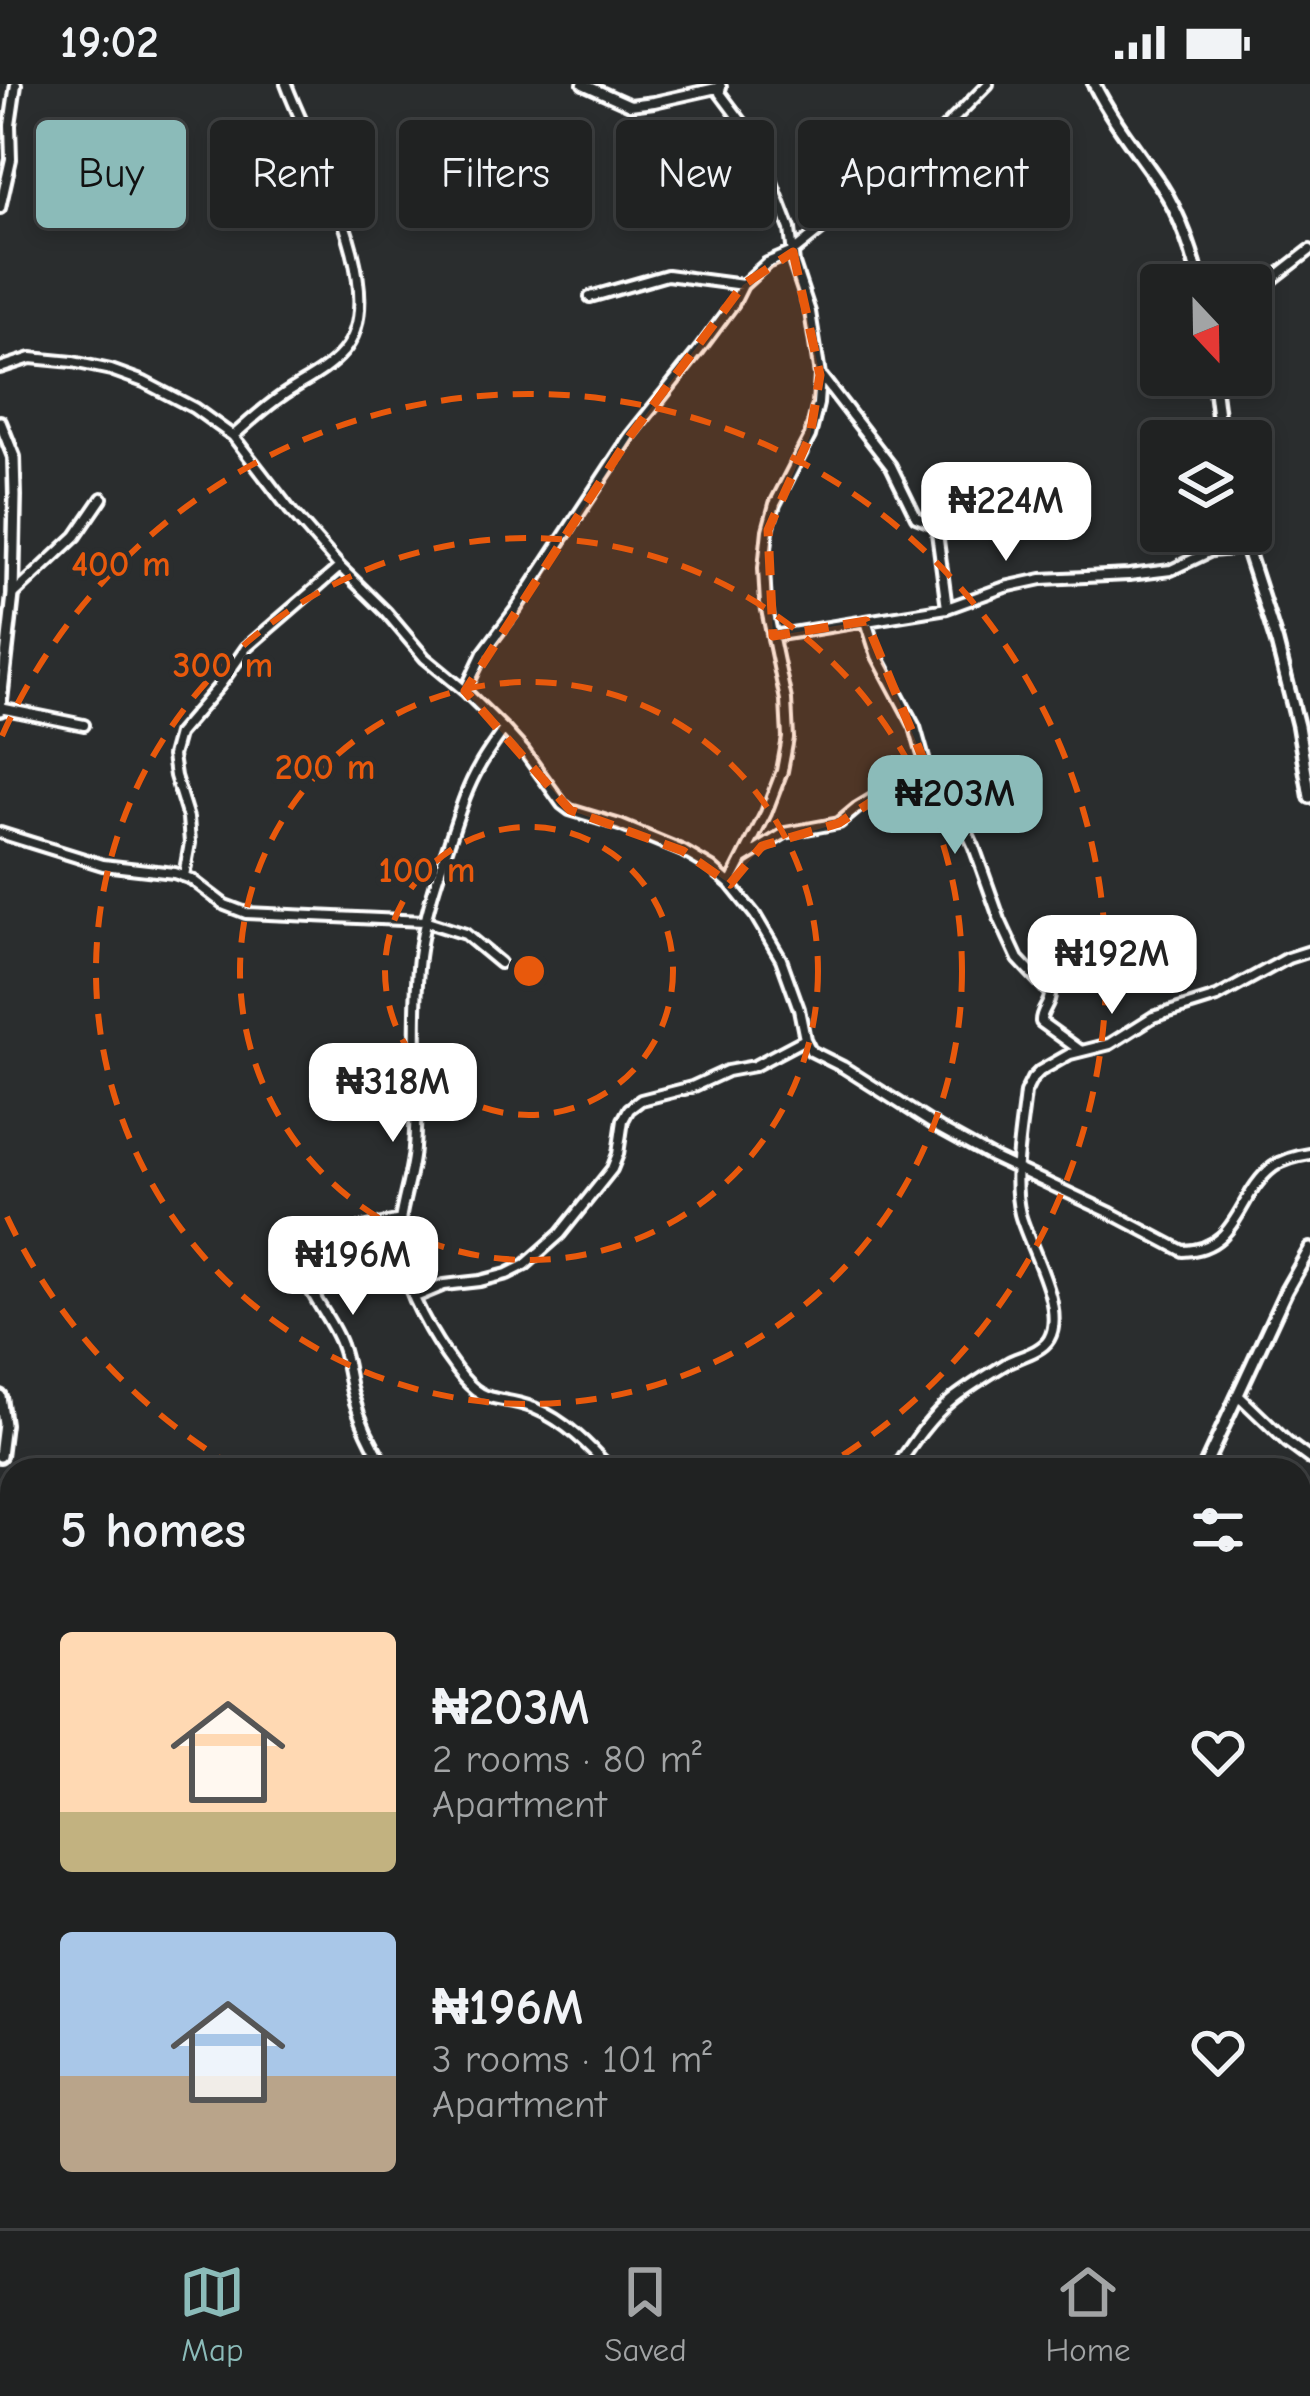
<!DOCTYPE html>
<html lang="en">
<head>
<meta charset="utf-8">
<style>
	:root { --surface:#202222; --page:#282a2a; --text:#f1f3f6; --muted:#a2a4a5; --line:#3d3f40; --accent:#8bbbb9 }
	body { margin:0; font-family:"Comic Neue",sans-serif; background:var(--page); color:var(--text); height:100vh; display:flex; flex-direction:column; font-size:45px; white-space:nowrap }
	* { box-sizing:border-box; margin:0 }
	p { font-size:39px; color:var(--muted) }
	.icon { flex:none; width:66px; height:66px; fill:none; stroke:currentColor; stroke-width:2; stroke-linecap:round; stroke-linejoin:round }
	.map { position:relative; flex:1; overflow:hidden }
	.details { position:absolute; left:0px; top:1374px; width:1311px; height:771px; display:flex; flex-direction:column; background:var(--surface); border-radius:36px 36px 0 0; box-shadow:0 6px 18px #0003,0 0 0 3px var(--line) }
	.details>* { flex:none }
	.top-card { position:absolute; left:36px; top:36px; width:1239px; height:108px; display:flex; gap:24px }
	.needle { width:78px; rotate:158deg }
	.tools { position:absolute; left:1140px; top:180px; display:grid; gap:24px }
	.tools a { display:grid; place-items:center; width:132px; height:132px; border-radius:12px; background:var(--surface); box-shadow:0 6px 18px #0003,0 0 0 3px var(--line); font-size:60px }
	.price { position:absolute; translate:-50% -102px; padding:0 27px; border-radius:24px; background:#fff; color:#222; font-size:39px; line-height:78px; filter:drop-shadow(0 3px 6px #0008) }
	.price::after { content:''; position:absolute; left:50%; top:72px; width:36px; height:27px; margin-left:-18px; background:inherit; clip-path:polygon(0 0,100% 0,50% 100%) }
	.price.current { background:var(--accent); color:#111 }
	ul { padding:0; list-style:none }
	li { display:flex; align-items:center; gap:36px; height:300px; padding:0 60px }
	li span { display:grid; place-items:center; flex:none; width:336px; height:240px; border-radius:12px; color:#555 }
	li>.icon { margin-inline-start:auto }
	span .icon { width:144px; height:144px; fill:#fffc; stroke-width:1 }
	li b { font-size:51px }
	h2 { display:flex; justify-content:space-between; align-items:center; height:144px; padding:0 60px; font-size:51px }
	.chip { padding:0 42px; border-radius:12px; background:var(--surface); box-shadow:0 6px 18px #0003,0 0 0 3px var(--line); font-size:42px; line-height:108px }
	.chip.current { background:var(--accent); color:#111 }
	.status { display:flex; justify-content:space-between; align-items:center; height:84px; padding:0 60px; background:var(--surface); direction:ltr }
	.status svg { height:33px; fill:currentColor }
	.dock { display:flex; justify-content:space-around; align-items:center; height:168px; border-top:3px solid var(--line); background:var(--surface); font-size:33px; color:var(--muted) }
	.dock a { display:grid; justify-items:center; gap:6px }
	.dock .current { color:var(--accent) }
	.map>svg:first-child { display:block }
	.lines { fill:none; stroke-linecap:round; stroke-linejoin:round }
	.minor-casing { stroke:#fff; stroke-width:16 }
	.tertiary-casing { stroke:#fff; stroke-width:18 }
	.secondary-casing { stroke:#fff; stroke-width:20 }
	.minor { stroke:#2a2d2e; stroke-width:8 }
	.tertiary { stroke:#2a2d2e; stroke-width:9 }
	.secondary { stroke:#2a2d2e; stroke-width:10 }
	.marked { fill:#e8590c; fill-opacity:0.2; stroke:#e8590c; stroke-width:9; stroke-dasharray:24 15; stroke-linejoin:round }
	.ring { fill:none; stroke:#e8590c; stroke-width:6; stroke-dasharray:21 15 }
	.centre { fill:#e8590c; stroke:#2a2d2e; stroke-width:6 }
	.ring-label { font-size:36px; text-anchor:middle; font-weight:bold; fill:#e8590c; stroke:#2a2d2e; stroke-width:10; stroke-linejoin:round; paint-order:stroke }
</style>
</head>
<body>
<div class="status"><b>19:02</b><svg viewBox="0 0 49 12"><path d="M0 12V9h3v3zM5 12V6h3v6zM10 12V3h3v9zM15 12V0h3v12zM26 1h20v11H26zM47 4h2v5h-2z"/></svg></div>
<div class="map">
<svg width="1310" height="2144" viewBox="0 0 1310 2144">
	<rect width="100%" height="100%" fill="#2a2d2e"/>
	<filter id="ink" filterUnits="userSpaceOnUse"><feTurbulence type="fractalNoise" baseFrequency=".00833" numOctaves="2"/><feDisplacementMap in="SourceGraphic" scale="24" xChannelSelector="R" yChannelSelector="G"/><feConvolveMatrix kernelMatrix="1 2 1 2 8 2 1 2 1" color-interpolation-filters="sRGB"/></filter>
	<g filter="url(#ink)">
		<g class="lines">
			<!-- minor casing -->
			<g class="minor-casing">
				<path id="minor" d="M583 0 630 21 654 18 721 3
					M720 0V9L756 57 790 145 794 180 810 228 820 291 818 320 810 352 775 420 768 446 764 484 766 521 786 616 788 654 782 687 766 729 730 800
					M0 124 11 75 10 41 16 0
					M1251 212 1310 166
					M590 213 667 191 743 201
					M0 284 31 274 73 278 111 286 144 298 194 324 233 352 290 426 340 483 386 528 425 574 465 607 504 645 524 667 562 720 570 726 620 741 683 767 712 784 730 800 755 831 781 875 799 925 805 955 811 967 843 983 939 1044 992 1073 1111 1129 1183 1167C1239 1166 1237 1110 1273 1083 1284 1075 1296 1072 1310 1070
					M822 293 891 382 916 433 936 441 947 524
					M233 352C249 338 265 323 283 311 302 298 328 286 343 268 395 209 309 63 286 0
					M13 511 76 452 102 414
					M866 537 877 572 915 643 926 682 956 723 974 763 1000 836 1018 875 1050 909C1051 920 1040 927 1041 938L1081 967
					M773 552 947 524 1005 503 1042 495 1129 491 1171 486 1211 467 1245 464
					M465 607 483 569 516 525 630 352 699 266 734 219 743 201 767 179 793 168 871 105 916 73 988 0
					M0 624 84 641
					M504 645C496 657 486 670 479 683 465 707 458 733 449 759 436 797 424 833 419 873 412 936 419 1001 414 1064 412 1099 393 1137 400 1171 408 1211 432 1253 456 1285 486 1325 495 1309 534 1324 565 1337 589 1361 611 1386
					M0 749 103 781 174 789 191 795 225 821 246 829 424 837 465 850 500 879
					M743 775 785 749 839 739 857 724 926 682
					M184 792 190 759 188 734 175 692 172 672 178 650 220 601 246 564 340 483
					M415 1213 444 1201 480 1197 507 1190 525 1181 560 1150 612 1085 618 1070 623 1036 629 1025 641 1016 692 1003 727 987 754 982 805 955
					M1238 1311 1287 1358 1310 1375
					M388 1386C371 1361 360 1337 352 1308 348 1292 347 1276 341 1261 330 1229 296 1200 302 1164L319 1153 401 1136
					M895 1386C912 1360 930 1333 954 1314 971 1301 991 1289 1009 1278 1022 1272 1042 1267 1049 1255 1067 1224 1028 1161 1020 1130 1011 1093 1021 1047 1025 1009L1032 995 1040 987 1070 970 1110 960 1153 933 1217 913 1288 874 1310 867
					M0 1895 12 1883
					M1299 1984H1310
					M0 2037 12 2046
					M119 2133 131 2144
					M992 2133 1002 2144
					M230 2144 245 2133"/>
			</g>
			<!-- tertiary casing -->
			<g class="tertiary-casing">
				<path id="tertiary" d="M1094 0C1113 38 1139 69 1162 103 1180 131 1193 169 1200 201
					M1213 291 1221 357
					M0 338 14 373 15 412 13 511 0 626
					M1241 447 1277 559 1298 642 1310 713
					M0 1312 4 1340 0 1372
					M1203 1386 1286 1207 1310 1165
					M915 2144 917 2133"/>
			</g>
			<!-- secondary casing -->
			<g class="secondary-casing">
				<path id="secondary" d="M0 1453 12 1463
					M551 2133 560 2144"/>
			</g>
			<!-- minor -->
			<use href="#minor" class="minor"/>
			<!-- tertiary -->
			<use href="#tertiary" class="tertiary"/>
			<!-- secondary -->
			<use href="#secondary" class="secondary"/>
		</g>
	</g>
	<!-- marked area -->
	<path class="marked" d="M793 168 820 291 810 352 768 446 773 552 866 537 926 682 839 739 762 762 730 800 683 767 570 726 465 607 630 352 743 201Z"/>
	<!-- distance rings -->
	<g class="ring">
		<circle cx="529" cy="887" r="144"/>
		<circle cx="529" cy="887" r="289"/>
		<circle cx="529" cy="887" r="433"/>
		<path d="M236 1384A577 577 0 0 1 2 1122M2 652A577 577 0 1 1 822 1384"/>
	</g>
	<circle cx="529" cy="887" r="18" class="centre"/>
	<g class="ring-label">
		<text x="121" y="492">400 m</text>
		<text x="223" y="593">300 m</text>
		<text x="325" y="695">200 m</text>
		<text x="427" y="798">100 m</text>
	</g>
</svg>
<div class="tools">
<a><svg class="needle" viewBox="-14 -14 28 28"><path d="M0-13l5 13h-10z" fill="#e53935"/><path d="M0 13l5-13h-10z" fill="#a2a4a5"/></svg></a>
<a><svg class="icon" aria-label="layers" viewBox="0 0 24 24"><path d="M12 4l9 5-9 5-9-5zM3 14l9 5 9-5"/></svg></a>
</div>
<b class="price" style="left:1006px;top:480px">₦224M</b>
<b class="price current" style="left:955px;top:773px">₦203M</b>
<b class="price" style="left:1112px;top:933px">₦192M</b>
<b class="price" style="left:393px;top:1061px">₦318M</b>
<b class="price" style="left:353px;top:1234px">₦196M</b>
<div class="top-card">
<a class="chip current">Buy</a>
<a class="chip">Rent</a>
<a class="chip">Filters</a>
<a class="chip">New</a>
<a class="chip">Apartment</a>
</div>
<section class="details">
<h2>5 homes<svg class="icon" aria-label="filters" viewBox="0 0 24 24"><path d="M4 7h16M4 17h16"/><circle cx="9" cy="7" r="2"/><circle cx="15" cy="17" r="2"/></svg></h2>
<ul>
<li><span style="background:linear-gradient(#ffd9b3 75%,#c2b280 0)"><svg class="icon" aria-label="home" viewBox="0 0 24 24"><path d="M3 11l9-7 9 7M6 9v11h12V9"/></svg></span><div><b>₦203M</b><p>2 rooms · 80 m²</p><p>Apartment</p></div><svg class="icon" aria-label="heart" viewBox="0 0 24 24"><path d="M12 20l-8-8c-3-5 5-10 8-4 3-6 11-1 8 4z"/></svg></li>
<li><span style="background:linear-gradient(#a9c7e8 60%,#b9a48a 0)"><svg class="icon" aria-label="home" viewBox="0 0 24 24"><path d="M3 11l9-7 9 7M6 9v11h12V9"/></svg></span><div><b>₦196M</b><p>3 rooms · 101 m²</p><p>Apartment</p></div><svg class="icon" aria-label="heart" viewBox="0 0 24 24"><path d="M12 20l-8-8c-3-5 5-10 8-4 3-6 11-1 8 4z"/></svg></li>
</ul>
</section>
</div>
<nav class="dock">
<a class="current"><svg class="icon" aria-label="map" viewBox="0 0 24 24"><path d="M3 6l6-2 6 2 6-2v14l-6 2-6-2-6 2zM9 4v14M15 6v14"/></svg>Map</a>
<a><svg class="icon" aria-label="saved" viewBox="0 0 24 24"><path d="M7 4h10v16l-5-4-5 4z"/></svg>Saved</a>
<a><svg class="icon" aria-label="home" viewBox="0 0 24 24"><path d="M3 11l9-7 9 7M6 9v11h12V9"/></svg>Home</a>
</nav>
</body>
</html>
